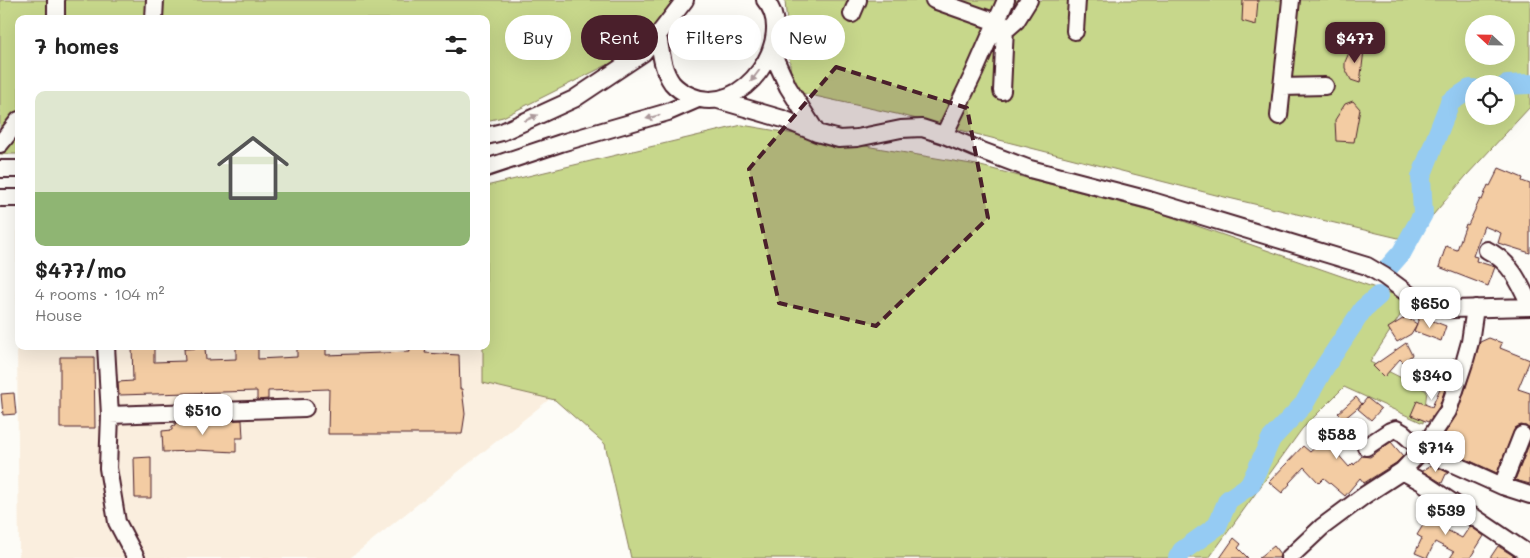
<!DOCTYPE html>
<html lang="en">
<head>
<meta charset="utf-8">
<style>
	:root { --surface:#fff; --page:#f2f2f2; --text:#222; --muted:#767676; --accent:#4a1f2b }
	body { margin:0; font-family:Mali,sans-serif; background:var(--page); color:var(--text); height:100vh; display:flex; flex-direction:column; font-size:19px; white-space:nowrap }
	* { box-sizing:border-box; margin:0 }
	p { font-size:16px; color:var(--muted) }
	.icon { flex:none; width:28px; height:28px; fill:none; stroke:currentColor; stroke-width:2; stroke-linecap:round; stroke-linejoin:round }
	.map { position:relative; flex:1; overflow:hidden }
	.sheet { position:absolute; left:15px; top:15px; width:475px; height:335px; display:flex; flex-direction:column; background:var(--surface); border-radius:10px; box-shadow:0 5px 20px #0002 }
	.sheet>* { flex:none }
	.guide { position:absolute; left:505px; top:15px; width:475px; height:45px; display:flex; gap:10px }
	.needle { width:32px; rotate:292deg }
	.controls { position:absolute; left:1465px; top:15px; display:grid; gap:10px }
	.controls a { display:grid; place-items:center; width:50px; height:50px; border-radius:50%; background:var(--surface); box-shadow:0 5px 20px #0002; font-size:25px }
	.price { position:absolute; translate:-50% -42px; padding:0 11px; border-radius:10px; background:#fff; color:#222; font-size:16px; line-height:32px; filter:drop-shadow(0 1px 2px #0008) }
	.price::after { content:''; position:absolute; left:50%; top:30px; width:15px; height:11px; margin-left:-8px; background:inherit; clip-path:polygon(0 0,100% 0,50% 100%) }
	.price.current { background:var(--accent); color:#fff }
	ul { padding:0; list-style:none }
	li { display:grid; align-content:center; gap:10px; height:265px; padding:0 20px }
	li span { display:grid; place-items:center; height:155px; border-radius:10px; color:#555 }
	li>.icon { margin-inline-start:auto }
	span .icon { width:90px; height:90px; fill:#fffc; stroke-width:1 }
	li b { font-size:21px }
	h2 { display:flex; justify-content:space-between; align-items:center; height:60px; padding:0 20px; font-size:21px }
	.pill { padding:0 18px; border-radius:22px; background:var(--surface); box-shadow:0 5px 20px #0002; font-size:18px; line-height:45px }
	.pill.current { background:var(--accent); color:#fff }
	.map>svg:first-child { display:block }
	.built { fill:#faeede }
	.green { fill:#c7d78b; stroke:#887b5b; fill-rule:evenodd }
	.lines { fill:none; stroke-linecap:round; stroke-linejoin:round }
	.river { stroke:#95cbf3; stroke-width:20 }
	.building { fill:#f3cca3; stroke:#4a1f2b }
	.minor-casing { stroke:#4a1f2b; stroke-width:20 }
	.minor { stroke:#fdfcf7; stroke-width:16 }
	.oneway { fill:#ac999b }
	.marked { fill:#4a1f2b; fill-opacity:0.2; stroke:#4a1f2b; stroke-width:4; stroke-dasharray:10 6; stroke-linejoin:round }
</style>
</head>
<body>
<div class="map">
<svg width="1530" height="558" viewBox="0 0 1530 558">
	<rect width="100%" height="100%" fill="#fdfcf7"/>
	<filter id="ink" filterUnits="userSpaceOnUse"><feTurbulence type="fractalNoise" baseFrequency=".02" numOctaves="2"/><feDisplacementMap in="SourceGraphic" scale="10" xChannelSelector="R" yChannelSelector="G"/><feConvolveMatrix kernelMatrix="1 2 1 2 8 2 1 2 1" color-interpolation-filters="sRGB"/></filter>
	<g filter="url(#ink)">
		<!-- built -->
		<path class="built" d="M16 231H19V346H486L625 339 350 558H19Z"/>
		<!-- green -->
		<path class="green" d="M0 0H673L635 51 503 117 486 121V19H19V154H0Z
			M785 0H1530V107L1466 176 1411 241 1216 195 901 115 792 91ZM1474 24H1506V56H1474ZM1474 84H1506V116H1474Z
			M742 125 977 165 1160 213 1410 300 1370 362 1427 391 1423 423 1344 387 1302 429 1209 558H631L605 444 555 400 483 383V346H486V186Z"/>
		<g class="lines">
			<!-- river -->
			<path class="river" d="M1506 85 1530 84
				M1388 268 1402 252 1423 214 1421 177 1450 102 1470 89H1474
				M1178 558 1182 551 1217 526 1228 500 1250 485 1271 439 1304 404 1324 368 1363 309 1378 296"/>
		</g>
		<!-- building -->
		<path class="building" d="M1243 0H1258L1256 25 1242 21Z
			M1351 48 1364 50 1360 83 1351 80 1345 68V62Z
			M1353 101 1360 109 1354 142 1336 141 1335 120 1345 104Z
			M1499 168 1523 178 1522 181 1530 184V253L1498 243 1501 233 1484 226 1473 256 1477 257 1476 261 1495 267 1488 286 1439 267 1446 246 1457 250 1466 224 1468 225 1480 199 1482 200 1488 185 1490 186Z
			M1420 316 1446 326 1441 341 1414 331Z
			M1406 317 1417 324 1411 334 1397 342 1388 328Z
			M1489 338 1502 343 1500 348 1530 360 1518 389 1530 393V429L1526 426 1521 425 1515 428 1497 473 1437 446 1457 414 1480 342Z
			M1406 343 1412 355 1403 362 1400 359 1384 377 1373 366Z
			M132 346H154V362L185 361 184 349 205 348 206 360 236 359V346H258V359L297 357V346H326V355L410 352 409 346H427L425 353 459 355 460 389H462L465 414 462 434H328L329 389 268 391V399L257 400V391L119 395 118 382 133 381Z
			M60 357H94L95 428H60Z
			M1453 358 1455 359 1439 407 1428 422 1411 415 1417 401 1432 407Z
			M14 393 16 414 3 415 1 394Z
			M1356 397 1362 404 1344 419 1356 430 1335 451 1349 467 1353 463 1354 465 1362 456 1370 457 1391 442 1403 456 1396 463 1364 483 1360 478 1345 496 1324 478 1319 483 1304 467 1289 483 1290 484 1282 493 1269 482 1303 446 1310 452 1326 438 1343 418 1338 413Z
			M1367 398 1381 409 1371 420 1358 409Z
			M242 420 243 438H236V452L195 450V451L163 452 162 431 172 430V426L175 425V423Z
			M1530 442V484L1515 480Z
			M151 457V498H135L134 458Z
			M1432 465 1449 473 1448 474H1446L1442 483 1422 471Z
			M1436 504 1452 514 1443 528 1462 538 1470 526 1484 536 1470 558H1450L1454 552 1435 542 1427 558 1415 553 1422 538 1417 535Z
			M1234 538 1241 544 1238 548 1248 558H1220Z
			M1274 546 1280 554 1279 558H1259Z
			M1498 546 1517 558H1490Z"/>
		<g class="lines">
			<!-- minor casing -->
			<g class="minor-casing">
				<path id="minor" d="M56 0V19
					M685 0 658 35C661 52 662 69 672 83 677 89 684 93 691 96 743 119 798 37 765 0
					M934 0 996 22 1008 28 1016 21 1029 0
					M852 14 858 0
					M154 19 155 0
					M1075 31 1077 0
					M771 50 788 87 817 133
					M1282 87 1325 86
					M1002 91 1005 27
					M718 100 783 119 817 133 839 139 857 138 901 129 922 128 944 135 977 149 1030 169 1149 200 1367 266 1384 276 1411 296 1430 305 1451 309 1530 307
					M1279 116 1291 0
					M944 135 974 73 1006 0
					M486 136 502 132 574 99 643 53 658 35
					M0 144 19 120
					M486 168 561 143 668 112 698 99
					M0 169H19
					M0 198H19
					M1487 250C1510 261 1520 283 1530 305
					M106 346 110 415 108 468 117 522 136 558
					M110 415 305 408
					M1366 447 1390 431 1396 429 1403 433 1422 450 1502 486 1530 495
					M1402 471 1422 482 1530 555
					M1502 486 1522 435
					M1289 558 1322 527 1365 495 1402 471 1422 450 1448 411 1465 360 1470 342 1475 308"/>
			</g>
			<!-- minor -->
			<use href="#minor" class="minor"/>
		</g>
		<!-- one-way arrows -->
		<defs><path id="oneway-solid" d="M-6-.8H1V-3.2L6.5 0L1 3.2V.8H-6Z" transform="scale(1.25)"/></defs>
		<g class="oneway">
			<use href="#oneway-solid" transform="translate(755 76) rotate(127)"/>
			<use href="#oneway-solid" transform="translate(653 117) rotate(165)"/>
			<use href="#oneway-solid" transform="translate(531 118) rotate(-25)"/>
		</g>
	</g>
	<!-- marked area -->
	<path class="marked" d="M836 67 967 108 988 218 876 326 779 303 749 169Z"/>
</svg>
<div class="controls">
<a><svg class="needle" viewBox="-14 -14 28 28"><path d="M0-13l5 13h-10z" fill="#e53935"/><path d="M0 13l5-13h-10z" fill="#767676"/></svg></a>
<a><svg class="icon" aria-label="locate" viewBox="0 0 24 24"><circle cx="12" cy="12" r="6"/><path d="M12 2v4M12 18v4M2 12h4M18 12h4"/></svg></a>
</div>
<b class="price current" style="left:1355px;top:64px">$477</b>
<b class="price" style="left:1430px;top:329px">$650</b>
<b class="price" style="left:1432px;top:401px">$340</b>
<b class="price" style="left:203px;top:436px">$510</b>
<b class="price" style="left:1337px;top:460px">$588</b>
<b class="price" style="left:1436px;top:473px">$714</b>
<b class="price" style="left:1446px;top:536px">$539</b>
<div class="guide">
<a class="pill">Buy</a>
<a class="pill current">Rent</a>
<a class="pill">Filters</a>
<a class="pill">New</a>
</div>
<section class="sheet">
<h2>7 homes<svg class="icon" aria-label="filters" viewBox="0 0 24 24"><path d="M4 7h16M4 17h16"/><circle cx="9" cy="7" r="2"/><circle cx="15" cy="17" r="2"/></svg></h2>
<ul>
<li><span style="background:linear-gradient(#dfe7d0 65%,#8fb573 0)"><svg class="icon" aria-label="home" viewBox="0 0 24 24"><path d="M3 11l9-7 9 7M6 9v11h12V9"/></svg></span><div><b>$477/mo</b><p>4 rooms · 104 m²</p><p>House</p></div></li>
</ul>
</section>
</div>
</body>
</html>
